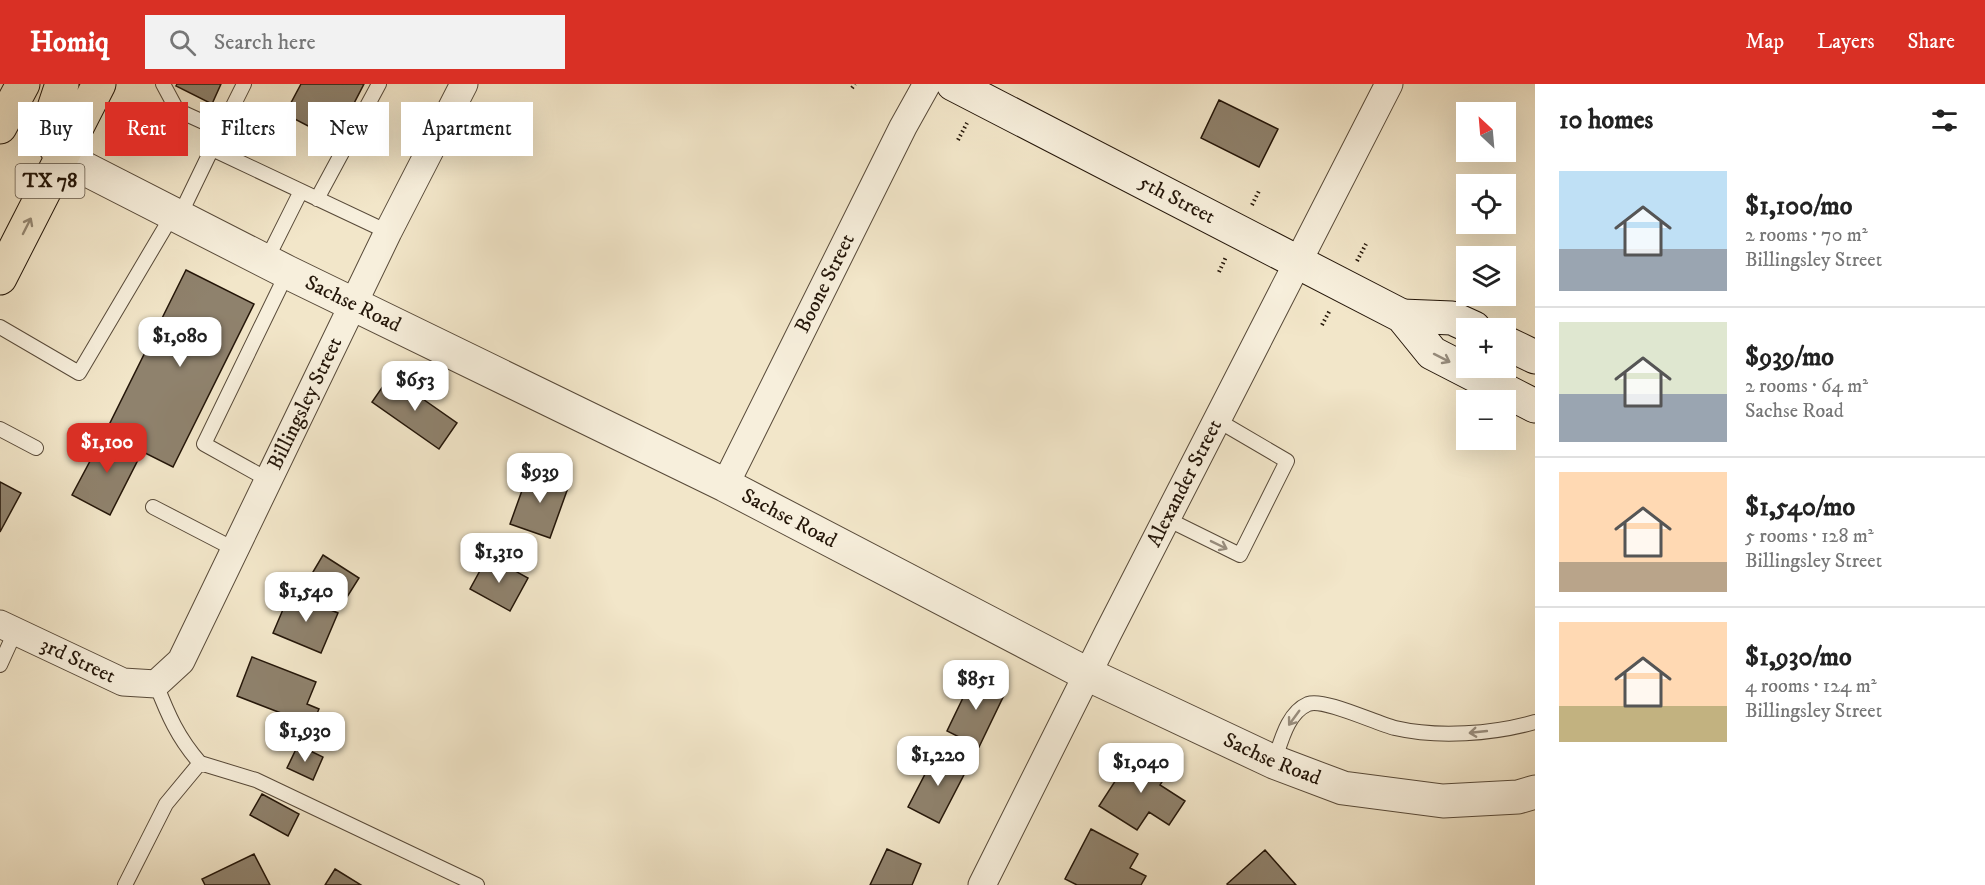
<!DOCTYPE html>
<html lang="en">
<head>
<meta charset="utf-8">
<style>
	:root { --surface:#fff; --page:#f2f2f2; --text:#222; --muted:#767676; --line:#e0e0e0; --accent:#d93025 }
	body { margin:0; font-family:"IM FELL DW Pica",serif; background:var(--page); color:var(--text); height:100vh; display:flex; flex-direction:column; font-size:22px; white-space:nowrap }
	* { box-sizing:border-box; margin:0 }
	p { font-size:20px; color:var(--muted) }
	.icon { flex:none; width:33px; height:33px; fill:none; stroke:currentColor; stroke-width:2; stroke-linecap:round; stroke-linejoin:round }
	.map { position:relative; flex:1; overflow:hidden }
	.panel { display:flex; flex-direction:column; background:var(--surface); width:450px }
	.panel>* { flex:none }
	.banner { position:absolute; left:18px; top:18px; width:570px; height:54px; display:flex; gap:12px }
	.needle { width:39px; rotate:334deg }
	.controls { position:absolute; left:1456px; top:18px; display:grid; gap:12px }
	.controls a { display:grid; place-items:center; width:60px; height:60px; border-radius:0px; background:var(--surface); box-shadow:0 6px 24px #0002; font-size:30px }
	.price { position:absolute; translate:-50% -51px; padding:0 14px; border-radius:12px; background:#fff; color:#222; font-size:20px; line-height:39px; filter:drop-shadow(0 2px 3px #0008) }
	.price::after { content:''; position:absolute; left:50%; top:36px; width:18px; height:14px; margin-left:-9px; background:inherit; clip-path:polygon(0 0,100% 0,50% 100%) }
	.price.on { background:var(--accent); color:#fff }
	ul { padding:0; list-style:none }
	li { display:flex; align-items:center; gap:18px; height:150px; padding:0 24px }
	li+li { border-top:2px solid var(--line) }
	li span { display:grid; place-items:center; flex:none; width:168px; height:120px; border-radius:0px; color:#555 }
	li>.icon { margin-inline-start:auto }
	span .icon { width:72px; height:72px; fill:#fffc; stroke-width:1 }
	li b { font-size:26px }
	h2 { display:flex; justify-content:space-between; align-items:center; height:72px; padding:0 24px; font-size:26px }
	.pill { padding:0 21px; border-radius:0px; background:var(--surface); box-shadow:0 6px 24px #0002; font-size:21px; line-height:54px }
	.pill.on { background:var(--accent); color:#fff }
	header { display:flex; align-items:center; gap:36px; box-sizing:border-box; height:84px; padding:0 30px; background:var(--accent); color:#fff }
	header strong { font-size:28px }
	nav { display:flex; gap:33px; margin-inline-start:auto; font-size:21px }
	.search { width:420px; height:54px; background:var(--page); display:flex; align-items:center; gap:15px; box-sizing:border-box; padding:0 21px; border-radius:0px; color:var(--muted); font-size:22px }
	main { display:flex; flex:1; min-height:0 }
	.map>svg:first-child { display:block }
	.building { fill:#8f826d; stroke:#241609; stroke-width:1.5 }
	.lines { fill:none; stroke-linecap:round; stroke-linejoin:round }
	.service-casing { stroke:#584a39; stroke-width:16 }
	.minor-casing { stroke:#584a39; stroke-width:29 }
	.tertiary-casing { stroke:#584a39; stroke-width:35 }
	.secondary-casing { stroke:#241609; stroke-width:35 }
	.primary-casing { stroke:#241609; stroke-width:35 }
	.path { stroke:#241609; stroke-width:4; stroke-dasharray:1.5 3; stroke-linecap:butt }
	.service { stroke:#f7efdc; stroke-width:14 }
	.minor { stroke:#f7efdc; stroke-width:27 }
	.tertiary { stroke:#f7efdc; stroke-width:33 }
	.secondary { stroke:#f7efdc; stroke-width:33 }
	.primary { stroke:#f2e6c9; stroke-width:33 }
	.oneway { stroke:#958873 }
	.oneway2 { stroke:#988d7d }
	.labels { text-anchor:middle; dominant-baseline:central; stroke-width:4.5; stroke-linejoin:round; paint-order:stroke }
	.shield { fill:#f7efdc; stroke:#635748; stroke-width:1.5 }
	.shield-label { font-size:20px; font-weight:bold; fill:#241609 }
	.street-label { font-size:21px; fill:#241609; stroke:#f7efdc }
</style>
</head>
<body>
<header>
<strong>Homiq</strong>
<div class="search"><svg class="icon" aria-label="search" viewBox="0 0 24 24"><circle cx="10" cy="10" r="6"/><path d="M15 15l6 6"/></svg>Search here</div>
<nav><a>Map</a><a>Layers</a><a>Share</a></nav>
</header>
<main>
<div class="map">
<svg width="1535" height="801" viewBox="0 0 1535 801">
	<rect width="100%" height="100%" fill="#f2e6c9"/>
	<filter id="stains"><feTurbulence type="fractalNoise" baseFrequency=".00333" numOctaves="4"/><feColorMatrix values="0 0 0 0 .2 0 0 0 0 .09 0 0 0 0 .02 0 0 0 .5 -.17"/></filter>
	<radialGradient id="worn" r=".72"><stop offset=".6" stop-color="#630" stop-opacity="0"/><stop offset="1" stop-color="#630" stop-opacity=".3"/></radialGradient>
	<!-- building -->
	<path class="building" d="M177 0H221L212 20 176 2Z
		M301 0H364L335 56 285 30Z
		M1219 16 1278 45 1259 83 1201 54Z
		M186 186 254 220 173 383 105 349Z
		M390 292 457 339 439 365 372 318Z
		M105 349 142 368 110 431 72 411Z
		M529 387 569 401 550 454 510 440Z
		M0 398 21 409 0 448Z
		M323 471 359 494 342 521 307 498Z
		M488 472 528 494 510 527 470 505Z
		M290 509 338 529 321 569 273 549Z
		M252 573 316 598 307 620 319 625 312 641 237 612Z
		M974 591 1006 607 979 663 947 647Z
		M298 661 323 673 313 696 287 684Z
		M937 667 968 683 939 739 908 723Z
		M1134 668 1167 690 1160 701 1185 717 1169 741 1149 728 1137 746 1099 722Z
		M262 710 299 730 288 752 250 731Z
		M1091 745 1138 770 1130 784 1146 792 1141 801H1077L1065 795Z
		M887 765 921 780 912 801H870Z
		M1265 766 1296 801H1228L1227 800Z
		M254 770 270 801H205L202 795Z
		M335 785 361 801H325Z"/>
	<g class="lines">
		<!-- service casing -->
		<g class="service-casing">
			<path id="service" d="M163 0 177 26 221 46 244 0
				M212 65 388 148
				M317 115 379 0
				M179 133 221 46
				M266 177 301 107
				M0 243 79 289 173 130
				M0 345 36 364
				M267 395 204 360 287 189
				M153 423 234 465
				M1167 435 1240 471 1287 377 1217 336
				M0 581 15 548
				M156 600C168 631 178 654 200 679
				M1274 678C1281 658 1287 629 1308 620 1324 614 1375 639 1395 644 1438 654 1493 650 1535 638
				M125 801 166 720 200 679 256 696 477 801"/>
		</g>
		<!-- minor casing -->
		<g class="minor-casing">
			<g id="minor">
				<path id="s1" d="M725 401 903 43 927 0"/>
				<path id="s2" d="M0 540 123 598 156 600 181 577 388 148 464 0"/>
				<path id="s3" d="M982 801 1108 549 1389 0"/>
			</g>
		</g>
		<!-- tertiary casing -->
		<g class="tertiary-casing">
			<g id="tertiary">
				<path id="s4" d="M62 73 287 188 725 401 1087 590 1274 678 1343 704 1443 717 1518 713 1535 708"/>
			</g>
		</g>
		<!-- secondary casing -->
		<g class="secondary-casing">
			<g id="secondary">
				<path id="s5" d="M953 0 1402 232 1432 269 1535 322"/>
				<path d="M1402 232 1452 234 1474 244"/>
				<path d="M1506 259 1535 273"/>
			</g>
		</g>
		<!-- primary casing -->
		<g class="primary-casing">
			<path id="primary" d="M62 0 47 45 52 58 62 73
				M0 43 23 0
				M0 194 99 0"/>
		</g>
		<!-- path -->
		<path class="path" d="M852 4 855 0
			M958 56 967 39
			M1252 121 1260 105
			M1357 177 1366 160
			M1219 188 1226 173
			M1322 241 1330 226"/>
		<!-- service -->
		<use href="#service" class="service"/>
		<!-- minor -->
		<use href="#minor" class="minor"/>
		<!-- tertiary -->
		<use href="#tertiary" class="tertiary"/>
		<!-- secondary -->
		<use href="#secondary" class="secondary"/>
		<!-- primary -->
		<use href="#primary" class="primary"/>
	</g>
	<!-- one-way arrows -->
	<defs><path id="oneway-shaft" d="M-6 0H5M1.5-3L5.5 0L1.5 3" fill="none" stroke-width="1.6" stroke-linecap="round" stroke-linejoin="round" transform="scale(1.5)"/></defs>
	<use class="oneway" href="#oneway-shaft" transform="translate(27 142) rotate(-63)"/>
	<g class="oneway2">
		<use href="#oneway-shaft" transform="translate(1442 274) rotate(27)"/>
		<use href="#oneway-shaft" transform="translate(1219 461) rotate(26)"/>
		<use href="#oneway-shaft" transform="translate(1294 634) rotate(126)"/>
		<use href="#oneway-shaft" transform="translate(1478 648) rotate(174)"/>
	</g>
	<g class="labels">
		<!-- shield labels -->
		<rect class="shield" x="15.5" y="80" width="69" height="34" rx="4.5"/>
		<g class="shield-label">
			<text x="50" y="97">TX 78</text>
		</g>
		<!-- street labels -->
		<g class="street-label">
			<text stroke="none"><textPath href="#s5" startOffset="252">5th Street</textPath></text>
			<text stroke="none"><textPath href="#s1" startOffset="225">Boone Street</textPath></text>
			<text stroke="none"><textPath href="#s4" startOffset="326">Sachse Road</textPath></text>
			<text stroke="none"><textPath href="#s2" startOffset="489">Billingsley Street</textPath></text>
			<text stroke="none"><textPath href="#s3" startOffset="450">Alexander Street</textPath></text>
			<text stroke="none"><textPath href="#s4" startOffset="812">Sachse Road</textPath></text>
			<text stroke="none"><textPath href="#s2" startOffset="86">3rd Street</textPath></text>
			<text stroke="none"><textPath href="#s4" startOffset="1352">Sachse Road</textPath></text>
		</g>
	</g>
	<rect width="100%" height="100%" filter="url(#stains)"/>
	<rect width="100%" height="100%" fill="url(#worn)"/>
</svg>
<div class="controls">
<a><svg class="needle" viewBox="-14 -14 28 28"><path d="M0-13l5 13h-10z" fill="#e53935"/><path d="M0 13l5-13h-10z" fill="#767676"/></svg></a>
<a><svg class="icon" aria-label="locate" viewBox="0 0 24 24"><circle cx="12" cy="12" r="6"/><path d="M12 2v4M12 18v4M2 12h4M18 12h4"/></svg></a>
<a><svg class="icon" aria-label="layers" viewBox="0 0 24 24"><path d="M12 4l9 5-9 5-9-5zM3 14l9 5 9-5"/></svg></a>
<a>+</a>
<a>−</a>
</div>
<b class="price" style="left:180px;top:284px">$1,080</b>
<b class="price" style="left:415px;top:328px">$653</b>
<b class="price on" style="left:107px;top:390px">$1,100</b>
<b class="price" style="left:540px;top:420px">$939</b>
<b class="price" style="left:499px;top:500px">$1,310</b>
<b class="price" style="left:306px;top:539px">$1,540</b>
<b class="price" style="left:976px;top:627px">$851</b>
<b class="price" style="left:305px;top:679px">$1,930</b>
<b class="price" style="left:938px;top:703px">$1,220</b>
<b class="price" style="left:1141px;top:710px">$1,040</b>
<div class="banner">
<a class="pill">Buy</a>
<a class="pill on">Rent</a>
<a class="pill">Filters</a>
<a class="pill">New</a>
<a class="pill">Apartment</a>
</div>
</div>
<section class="panel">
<h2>10 homes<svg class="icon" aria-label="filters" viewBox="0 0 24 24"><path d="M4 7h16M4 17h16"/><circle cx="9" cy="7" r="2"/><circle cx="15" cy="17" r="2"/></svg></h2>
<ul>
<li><span style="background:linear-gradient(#bfe0f5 65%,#9aa5b1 0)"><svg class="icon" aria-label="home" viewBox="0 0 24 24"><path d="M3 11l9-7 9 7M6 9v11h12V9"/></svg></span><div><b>$1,100/mo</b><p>2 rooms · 70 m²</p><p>Billingsley Street</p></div></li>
<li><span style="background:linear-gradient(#dfe7d0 60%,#9aa5b1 0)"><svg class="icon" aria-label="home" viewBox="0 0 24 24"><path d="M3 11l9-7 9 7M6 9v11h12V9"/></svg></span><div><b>$939/mo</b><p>2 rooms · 64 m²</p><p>Sachse Road</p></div></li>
<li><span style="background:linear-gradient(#ffd9b3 75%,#b9a48a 0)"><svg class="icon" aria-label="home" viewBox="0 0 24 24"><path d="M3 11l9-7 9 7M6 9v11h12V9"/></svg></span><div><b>$1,540/mo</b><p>5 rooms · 128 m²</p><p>Billingsley Street</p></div></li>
<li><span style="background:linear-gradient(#ffd9b3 70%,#c2b280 0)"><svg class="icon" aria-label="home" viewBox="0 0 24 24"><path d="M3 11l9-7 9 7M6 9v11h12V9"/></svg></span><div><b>$1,930/mo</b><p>4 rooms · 124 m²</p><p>Billingsley Street</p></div></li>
</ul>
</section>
</main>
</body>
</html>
